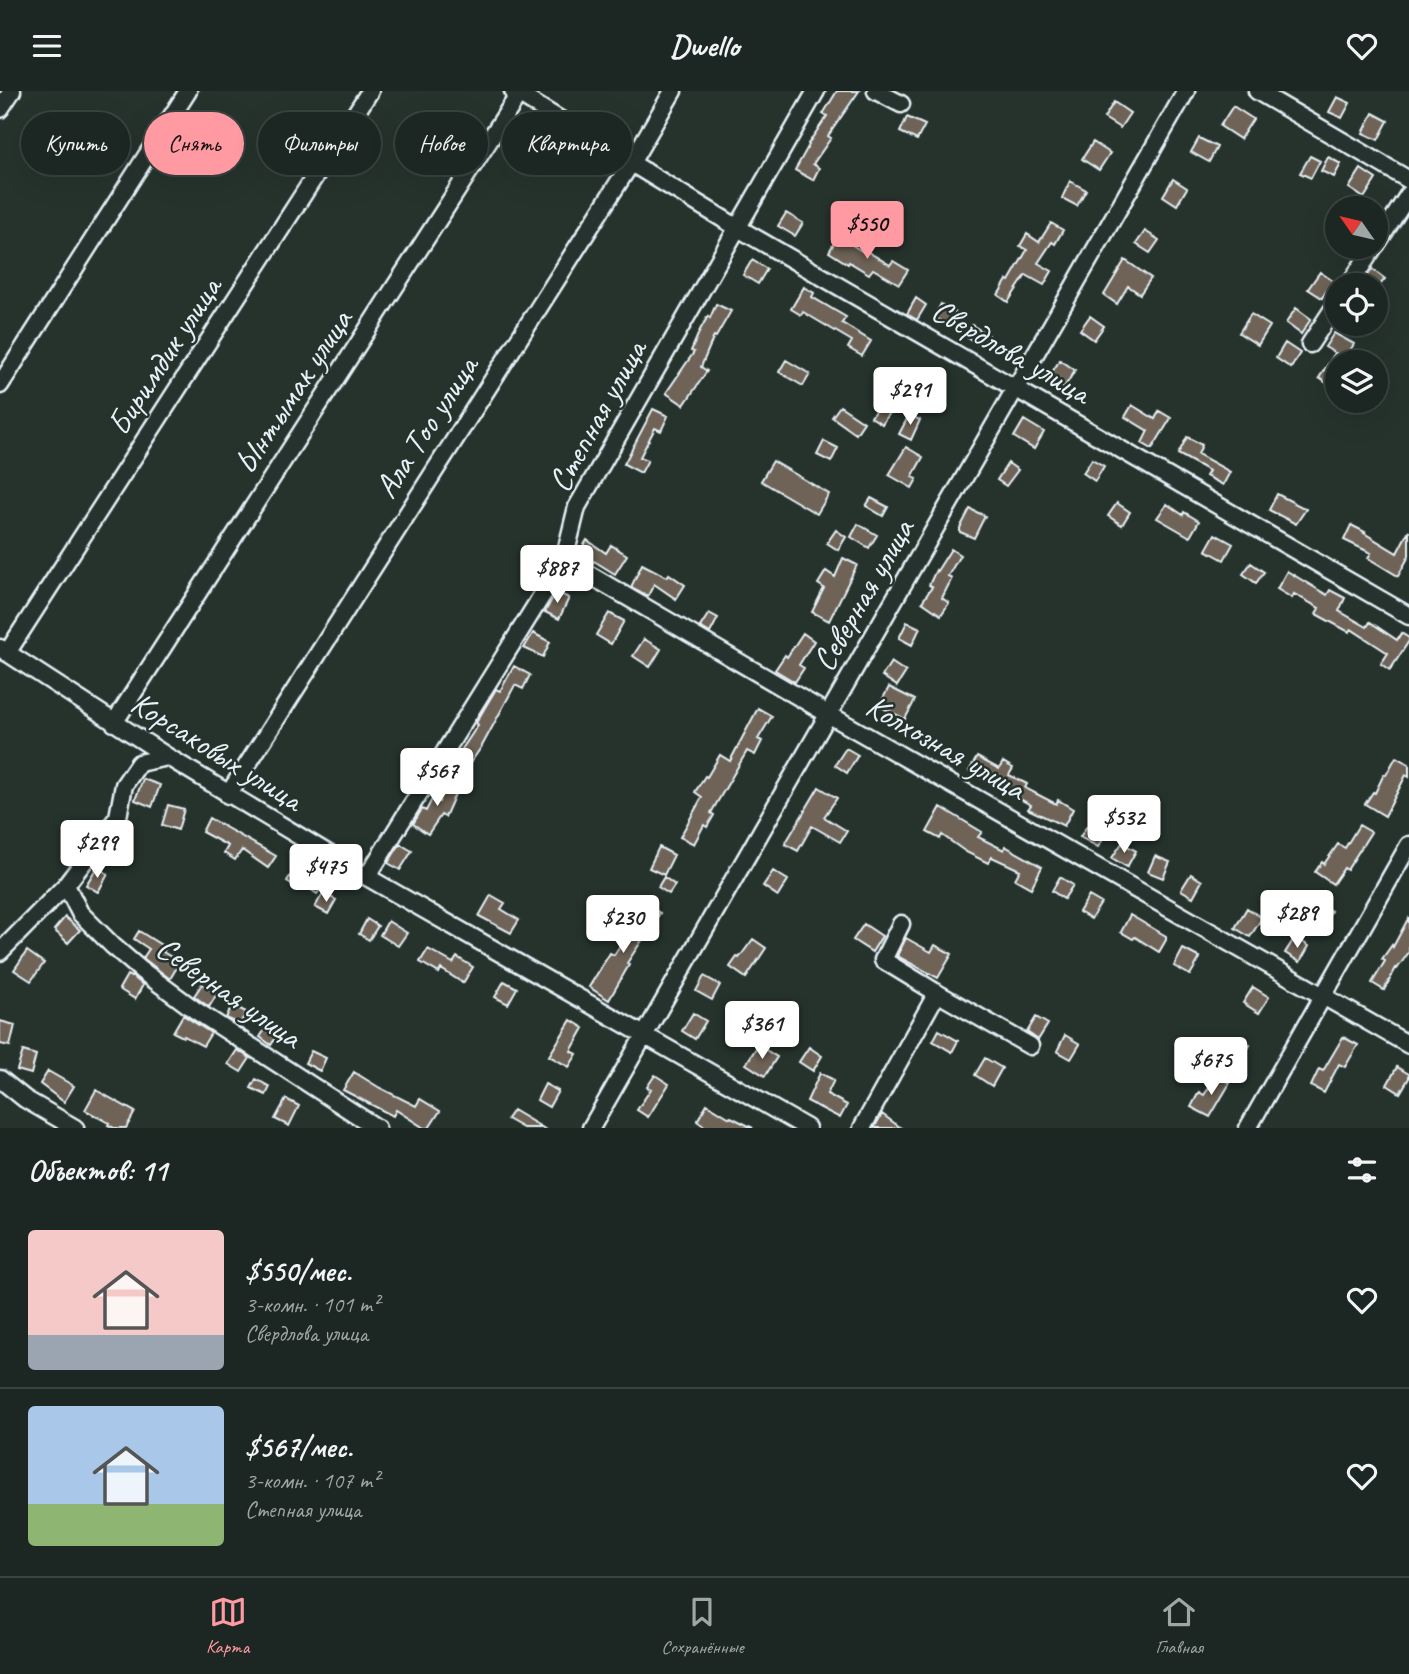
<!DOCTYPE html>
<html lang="ru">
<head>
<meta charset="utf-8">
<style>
	:root { --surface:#1c2622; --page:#29322f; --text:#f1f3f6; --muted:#a0a5a5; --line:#3a4340; --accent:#ff9aa2 }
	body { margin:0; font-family:Caveat,sans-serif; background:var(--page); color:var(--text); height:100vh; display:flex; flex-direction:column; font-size:26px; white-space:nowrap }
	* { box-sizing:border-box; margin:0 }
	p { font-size:23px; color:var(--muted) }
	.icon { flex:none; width:38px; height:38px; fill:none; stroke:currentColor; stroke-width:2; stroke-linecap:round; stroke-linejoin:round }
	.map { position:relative; height:1037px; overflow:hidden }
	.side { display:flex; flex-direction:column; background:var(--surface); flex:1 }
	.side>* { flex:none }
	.top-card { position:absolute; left:21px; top:21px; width:700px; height:63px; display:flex; gap:14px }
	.needle { width:46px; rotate:304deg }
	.buttons { position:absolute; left:1325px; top:105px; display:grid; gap:14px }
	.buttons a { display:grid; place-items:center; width:63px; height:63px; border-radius:50%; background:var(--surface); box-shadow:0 7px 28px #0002,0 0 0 2px var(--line); font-size:35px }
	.price { position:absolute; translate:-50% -60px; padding:0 16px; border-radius:7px; background:#fff; color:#222; font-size:23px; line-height:46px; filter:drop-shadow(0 2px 4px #0008) }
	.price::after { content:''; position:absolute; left:50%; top:42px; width:21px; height:16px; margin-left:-10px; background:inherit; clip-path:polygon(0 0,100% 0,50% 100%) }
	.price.current { background:var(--accent); color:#111 }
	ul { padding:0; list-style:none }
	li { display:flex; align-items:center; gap:21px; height:175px; padding:0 28px }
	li+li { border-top:2px solid var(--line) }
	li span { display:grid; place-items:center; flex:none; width:196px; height:140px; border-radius:7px; color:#555 }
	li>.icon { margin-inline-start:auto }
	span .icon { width:84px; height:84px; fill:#fffc; stroke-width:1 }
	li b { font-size:30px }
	h2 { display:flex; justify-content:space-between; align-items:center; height:84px; padding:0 28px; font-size:30px }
	.pill { padding:0 24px; border-radius:32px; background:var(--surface); box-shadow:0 7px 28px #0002,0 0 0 2px var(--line); font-size:24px; line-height:63px }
	.pill.current { background:var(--accent); color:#111 }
	header { display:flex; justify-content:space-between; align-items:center; height:91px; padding:0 28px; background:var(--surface); font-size:32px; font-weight:700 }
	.tab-bar { display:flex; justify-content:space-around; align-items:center; height:98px; border-top:2px solid var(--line); background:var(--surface); font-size:19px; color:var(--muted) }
	.tab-bar a { display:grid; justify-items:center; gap:4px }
	.tab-bar .current { color:var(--accent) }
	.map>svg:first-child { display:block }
	.building { fill:#6e6457; stroke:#e8f1f8; stroke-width:2 }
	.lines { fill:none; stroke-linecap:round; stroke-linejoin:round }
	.minor-casing { stroke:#e8f1f8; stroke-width:21 }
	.minor { stroke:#26332d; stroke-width:16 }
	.labels { text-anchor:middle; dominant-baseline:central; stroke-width:5; stroke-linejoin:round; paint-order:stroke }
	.street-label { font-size:33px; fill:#e8f1f8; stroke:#26332d }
</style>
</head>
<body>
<header><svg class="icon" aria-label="menu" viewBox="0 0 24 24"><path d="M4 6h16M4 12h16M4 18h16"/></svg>Dwello<svg class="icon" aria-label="heart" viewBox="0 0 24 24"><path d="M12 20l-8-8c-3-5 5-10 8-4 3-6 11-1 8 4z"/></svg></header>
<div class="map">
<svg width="1409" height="1037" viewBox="0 0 1409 1037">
	<rect width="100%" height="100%" fill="#26332d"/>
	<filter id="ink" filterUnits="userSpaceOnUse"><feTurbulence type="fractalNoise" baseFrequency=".0143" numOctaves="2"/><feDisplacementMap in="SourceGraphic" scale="14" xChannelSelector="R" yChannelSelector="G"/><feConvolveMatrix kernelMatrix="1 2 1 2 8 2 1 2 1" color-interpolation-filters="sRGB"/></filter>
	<g filter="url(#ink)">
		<!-- building -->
		<path class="building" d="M837 0H859L828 45 831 47 813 73 819 77 813 89 795 79 809 54 808 53 827 25 823 23Z
			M1337 6 1350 12 1342 27 1329 21Z
			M1114 11 1130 22 1120 37 1104 27Z
			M1233 15 1253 28 1240 48 1220 35Z
			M1373 22 1388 30 1378 49 1363 42Z
			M907 26 925 34 917 49 900 41Z
			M1199 47 1217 56 1209 71 1191 61Z
			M1093 51 1110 62 1099 79 1082 68Z
			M1310 65 1320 70 1311 87 1300 82Z
			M1328 66 1341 73 1334 86 1321 80Z
			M1361 78 1376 88 1364 107 1349 97Z
			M1173 88 1187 97 1177 114 1163 105Z
			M1070 90 1086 99 1077 115 1062 107Z
			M786 122 803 132 795 145 778 135Z
			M1051 132 1063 139 1055 153 1052 151 1038 172 1052 180 1044 194 1026 184 1008 211 998 204 1007 189 1009 190 1027 159 1020 155 1027 143 1039 151Z
			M1145 140 1159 149 1150 162 1136 153Z
			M838 145 862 160 863 158 890 174 893 170 908 179 899 193 873 178 869 183 849 171 848 173 829 161Z
			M752 169 767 178 758 193 743 184Z
			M1125 169 1151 187 1140 203 1128 195 1117 213 1104 204Z
			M1372 178 1385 188 1380 194H1365L1363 192Z
			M1320 181 1333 190 1322 207 1308 198Z
			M804 196 814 202 812 206 846 226 842 232 871 250 862 265 848 257 852 250 803 221 801 224 791 218Z
			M916 207 926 214 917 229 907 223Z
			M716 213 731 220 716 246 714 245 701 276 707 280 684 314 666 302 694 261 691 260 700 239 708 225 710 227Z
			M941 213 955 221 948 234 934 226Z
			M1296 217 1311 228 1301 243 1286 232Z
			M1251 223 1270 235 1258 254 1239 242Z
			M1090 225 1104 235 1094 249 1080 239Z
			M972 234 988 244 981 255 965 245Z
			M1334 242 1354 253 1345 268 1337 263V299L1319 287 1335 262 1325 256Z
			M1285 252 1300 262 1291 277 1276 267Z
			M786 269 810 283 803 295 779 281Z
			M1060 269 1075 279 1064 297 1048 287Z
			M883 308 893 315 882 333 871 326Z
			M1132 314 1155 328 1159 320 1171 327 1152 358 1142 352 1148 340 1125 326Z
			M840 315 864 331 856 343 832 326Z
			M653 318 668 325 661 340 655 337 640 366 648 369 641 382 624 373Z
			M909 324 920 329 911 349 899 343Z
			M1024 329 1044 341 1034 358 1014 346Z
			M1187 346 1202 354 1198 363 1230 381 1223 394 1206 385 1209 380 1178 363Z
			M824 350 838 357 831 371 817 364Z
			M906 356 923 366 912 386 917 388 912 397 889 384Z
			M1092 368 1104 375 1095 390 1083 382Z
			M773 370 829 403 817 423 761 390Z
			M1008 372 1018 379 1006 395 997 389Z
			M1277 403 1306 418 1296 433 1269 419Z
			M871 407 888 416 883 425 866 415Z
			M1117 412 1130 421 1122 434 1108 425Z
			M1167 413 1183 424 1184 421 1199 430 1190 446 1157 427Z
			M970 418 985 425 974 447 960 441V437Z
			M858 433 877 444 869 457 851 446Z
			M1351 434 1365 441 1364 442 1397 462 1409 439V465L1398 485 1368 467 1371 462 1344 449Z
			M836 439 846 446 838 459 827 452Z
			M1215 443 1233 453 1224 469 1206 459Z
			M587 449 606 462 611 454 627 464 615 483 594 470 592 473 578 464Z
			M951 458 960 464 948 485 952 487 942 507 949 512 941 524 922 511 932 496 929 494 936 479 937 480Z
			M843 467 857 474 829 530 812 521 824 497 818 493 826 480 835 486Z
			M1251 472 1264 481 1256 492 1243 483Z
			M642 473 667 486 669 483 685 494 676 508 654 493 648 505 631 496Z
			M1287 480 1327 504 1330 499 1345 507 1339 520 1367 536 1370 531 1397 549 1401 542 1409 547V550L1390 579 1381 573 1388 562 1351 538 1349 541 1316 523 1319 517 1294 503 1292 507 1277 498Z
			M556 501 569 507 559 528 545 521Z
			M609 522 624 530 611 553 596 544Z
			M709 522 718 527 710 542 700 536Z
			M907 531 920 537 912 554 899 547Z
			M533 542 550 551 543 566 524 557Z
			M803 542 814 550 799 574 804 577 795 591 775 579 785 564 787 566Z
			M644 548 661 558 650 576 633 565Z
			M891 571 906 581 897 595 882 585Z
			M514 575 530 584 523 598 515 594 482 655 467 677 456 671 462 658 478 634 476 632 484 618 496 598 500 600Z
			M889 596 915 609 905 628 879 615Z
			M758 617 772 625 758 648 762 650 755 664 747 660 711 722 714 724 707 736 704 734 694 753 680 746 702 706 695 701 705 685 707 686 720 664 730 670Z
			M846 657 858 664 847 682 835 674Z
			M977 666 999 678 1003 671 1013 677 1009 684 1027 693 1025 697 1056 713 1058 709 1073 718 1064 735 1028 718 1031 714 969 680Z
			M1396 666 1409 673V686L1406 684 1385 725 1365 713 1373 701 1375 702 1384 683 1386 684Z
			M143 688 160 694 152 716 135 709Z
			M446 689 459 694 445 726 441 724 428 743 413 733 422 718 426 720 432 708 439 711Z
			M819 696 837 707 824 726 847 740 840 751 812 735 798 760 785 753Z
			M168 714 184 718 178 739 162 734Z
			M941 716 982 741 978 746 1004 759 1005 755 1042 776 1031 797 1015 788 1020 779 992 766 988 772 966 761 942 744 940 748 927 741Z
			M209 727 276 765 268 777 242 759 235 769 224 762 228 755 202 741Z
			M1359 734 1371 741 1347 779 1344 777 1333 793 1315 781 1322 771 1324 773 1338 753 1345 757Z
			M1087 735 1105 745 1098 756 1080 746Z
			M1122 752 1136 760 1127 776 1112 767Z
			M400 753 412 760 400 779 388 772Z
			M659 756 674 764 664 784 649 777Z
			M1155 765 1170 771 1163 787 1148 781Z
			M97 776 108 783 98 801 86 794Z
			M296 776 312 785 314 781 327 790 317 803 300 791 297 797 287 790Z
			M773 780 788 789 778 805 763 795Z
			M1191 783 1202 790 1193 806 1181 799Z
			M664 786 675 794 669 803 658 796Z
			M1060 786 1073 794 1064 808 1052 800Z
			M323 802 336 809 328 823 315 816Z
			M491 804 505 812 501 818 519 829 511 842 479 825Z
			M1089 805 1101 812 1091 828 1079 821Z
			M646 814 660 822 627 872 629 874 609 909 589 896 610 862 614 864Z
			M1320 814 1331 820 1324 833 1312 827Z
			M1247 817 1262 827 1250 846 1235 837Z
			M1130 824 1166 845V849L1159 861 1135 846 1133 848 1121 841Z
			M65 826 80 839 68 852 54 839Z
			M1409 826V861L1397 878 1396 877 1384 899 1372 892 1385 870 1382 868 1392 854 1393 856Z
			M367 828 378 835 369 849 359 843Z
			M388 830 407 842 398 855 380 844Z
			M864 833 882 845 872 861 853 849Z
			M139 840 166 857 163 861 180 871 170 888 143 867 149 858 134 848Z
			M1295 846 1309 855 1300 871 1285 862Z
			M906 847 931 861 935 854 952 863 938 887 897 865Z
			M753 848 766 857 746 887 730 876 737 866 739 867Z
			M428 858 453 872 457 866 473 876 463 892 441 878 439 882 420 871Z
			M1183 858 1200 867 1190 884 1174 875Z
			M27 860 44 872 31 890 14 879Z
			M127 884 131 886 132 885 143 894 135 908 119 898Z
			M704 885 720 894 712 909 696 900Z
			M504 890 517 897 508 913 495 906Z
			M202 893 217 903 209 916 194 905Z
			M1253 896 1269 906 1259 922 1243 912Z
			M232 914 246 921 240 933 226 927Z
			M693 922 706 930 695 948 682 940Z
			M183 924 211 942 203 955 184 945 183 946 173 941Z
			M1036 926 1048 933 1038 949 1027 941Z
			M571 929 584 937 571 960 577 963 569 976 549 965Z
			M0 930 15 934 10 955 0 953Z
			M270 931 281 939 271 954 260 946Z
			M939 939 958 950 952 961 933 950Z
			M1065 944 1080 953 1071 968 1057 960Z
			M1343 946 1358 954 1345 976 1339 973 1324 1002 1311 995 1319 978 1323 980Z
			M1237 947 1250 954 1240 973 1226 966Z
			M758 954 777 966 765 985 746 973Z
			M809 956 822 965 813 980 799 971Z
			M237 959 250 967 241 981 228 973Z
			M23 960 36 964 31 983 17 979Z
			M311 960 326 967 320 980 305 972Z
			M985 967 1002 977 992 995 975 984Z
			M1397 976 1409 983V987L1400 1002 1387 994Z
			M48 980 74 995 64 1011 40 993Z
			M354 981 380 997 416 1015 420 1008 440 1020 429 1037H424L396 1019 393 1025 343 999Z
			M820 982 834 989 827 1003 847 1014 840 1027 807 1010Z
			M655 984 669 993 648 1026 637 1019 651 998 647 996Z
			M1218 984 1230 992 1210 1026 1191 1016 1199 1001 1204 1004Z
			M256 988 270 996 266 1004 251 997Z
			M545 993 558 1000 549 1016 537 1009Z
			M96 999 135 1021 126 1037H114L108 1034 109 1032 85 1019Z
			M286 1008 299 1015 289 1035 275 1028Z
			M707 1013 730 1027 731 1026 753 1037H707L697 1030Z
			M513 1019 543 1037H523L507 1028Z
			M882 1023 901 1037H874Z"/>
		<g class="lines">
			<!-- minor casing -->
			<g class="minor-casing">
				<path id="minor" d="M513 0 738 137 1409 525
					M876 0 901 13
					M1257 0 1409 89
					M0 18 12 0
					M1376 154 1409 103
					M1349 194 1374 156
					M1310 253 1337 212
					M0 294 188 0
					M564 469 828 623 1409 954
					M0 557 168 666 367 786 807 1037
					M7 562 370 0
					M114 632 521 0
					M228 704 631 72 673 0
					M367 786 564 469 577 416 816 0
					M66 794 80 822 113 855 141 879 195 919 377 1037
					M901 833 883 869 937 902 1030 955
					M0 861 66 794 118 726 124 694 139 672 168 666
					M0 988 25 1008 75 1037
					M591 1037 1186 0
					M862 1037 937 902
					M1248 1037 1409 754"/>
			</g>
			<!-- minor -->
			<use href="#minor" class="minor"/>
		</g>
	</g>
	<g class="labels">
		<!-- street labels -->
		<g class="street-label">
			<text transform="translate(1011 260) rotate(30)">Свердлова улица</text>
			<text transform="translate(164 265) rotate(-57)">Биримдик улица</text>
			<text transform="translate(293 300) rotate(-57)">Ынтымак улица</text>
			<text transform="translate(597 325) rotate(-61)">Степная улица</text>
			<text transform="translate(426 336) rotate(-57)">Ала Тоо улица</text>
			<text transform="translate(863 504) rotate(-60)">Северная улица</text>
			<text transform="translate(946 656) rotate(30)">Колхозная улица</text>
			<text transform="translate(217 660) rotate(32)">Корсаковых улица</text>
			<text transform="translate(229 901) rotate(35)">Северная улица</text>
		</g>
	</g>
</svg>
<div class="buttons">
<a><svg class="needle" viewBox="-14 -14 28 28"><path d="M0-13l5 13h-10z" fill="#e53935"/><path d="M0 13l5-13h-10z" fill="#a0a5a5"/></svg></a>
<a><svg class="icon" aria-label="locate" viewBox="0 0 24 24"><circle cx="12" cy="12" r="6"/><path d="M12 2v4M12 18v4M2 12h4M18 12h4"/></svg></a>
<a><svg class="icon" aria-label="layers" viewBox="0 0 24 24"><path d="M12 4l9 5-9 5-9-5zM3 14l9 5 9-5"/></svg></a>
</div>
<b class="price current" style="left:867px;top:170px">$550</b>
<b class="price" style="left:910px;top:336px">$291</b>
<b class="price" style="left:557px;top:514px">$887</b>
<b class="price" style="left:437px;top:717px">$567</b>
<b class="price" style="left:1124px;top:764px">$532</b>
<b class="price" style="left:97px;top:789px">$299</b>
<b class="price" style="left:326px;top:813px">$475</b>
<b class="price" style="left:1297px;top:859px">$289</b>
<b class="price" style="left:623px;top:864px">$230</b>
<b class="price" style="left:762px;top:970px">$361</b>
<b class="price" style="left:1211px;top:1006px">$675</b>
<div class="top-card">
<a class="pill">Купить</a>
<a class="pill current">Снять</a>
<a class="pill">Фильтры</a>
<a class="pill">Новое</a>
<a class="pill">Квартира</a>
</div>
</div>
<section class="side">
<h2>Объектов: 11<svg class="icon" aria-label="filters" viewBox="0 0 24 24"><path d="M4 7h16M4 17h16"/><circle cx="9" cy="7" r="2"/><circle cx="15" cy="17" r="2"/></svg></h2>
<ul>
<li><span style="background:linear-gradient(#f6c9c9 75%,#9aa5b1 0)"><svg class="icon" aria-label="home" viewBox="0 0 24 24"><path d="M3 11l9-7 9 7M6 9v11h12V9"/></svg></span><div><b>$550/мес.</b><p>3-комн. · 101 m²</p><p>Свердлова улица</p></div><svg class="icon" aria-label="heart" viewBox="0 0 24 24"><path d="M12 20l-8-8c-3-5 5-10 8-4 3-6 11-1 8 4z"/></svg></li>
<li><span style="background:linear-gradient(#a9c7e8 70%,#8fb573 0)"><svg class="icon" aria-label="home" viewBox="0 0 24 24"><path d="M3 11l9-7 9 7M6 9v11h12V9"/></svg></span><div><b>$567/мес.</b><p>3-комн. · 107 m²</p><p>Степная улица</p></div><svg class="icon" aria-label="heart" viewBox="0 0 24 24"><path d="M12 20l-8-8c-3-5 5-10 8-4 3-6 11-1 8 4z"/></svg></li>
</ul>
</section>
<nav class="tab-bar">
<a class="current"><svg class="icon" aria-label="map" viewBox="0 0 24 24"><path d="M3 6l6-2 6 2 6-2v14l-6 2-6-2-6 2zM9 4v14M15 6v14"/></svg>Карта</a>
<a><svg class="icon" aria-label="saved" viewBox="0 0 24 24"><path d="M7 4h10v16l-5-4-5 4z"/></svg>Сохранённые</a>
<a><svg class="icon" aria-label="home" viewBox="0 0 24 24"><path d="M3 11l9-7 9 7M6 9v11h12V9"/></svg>Главная</a>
</nav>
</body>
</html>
